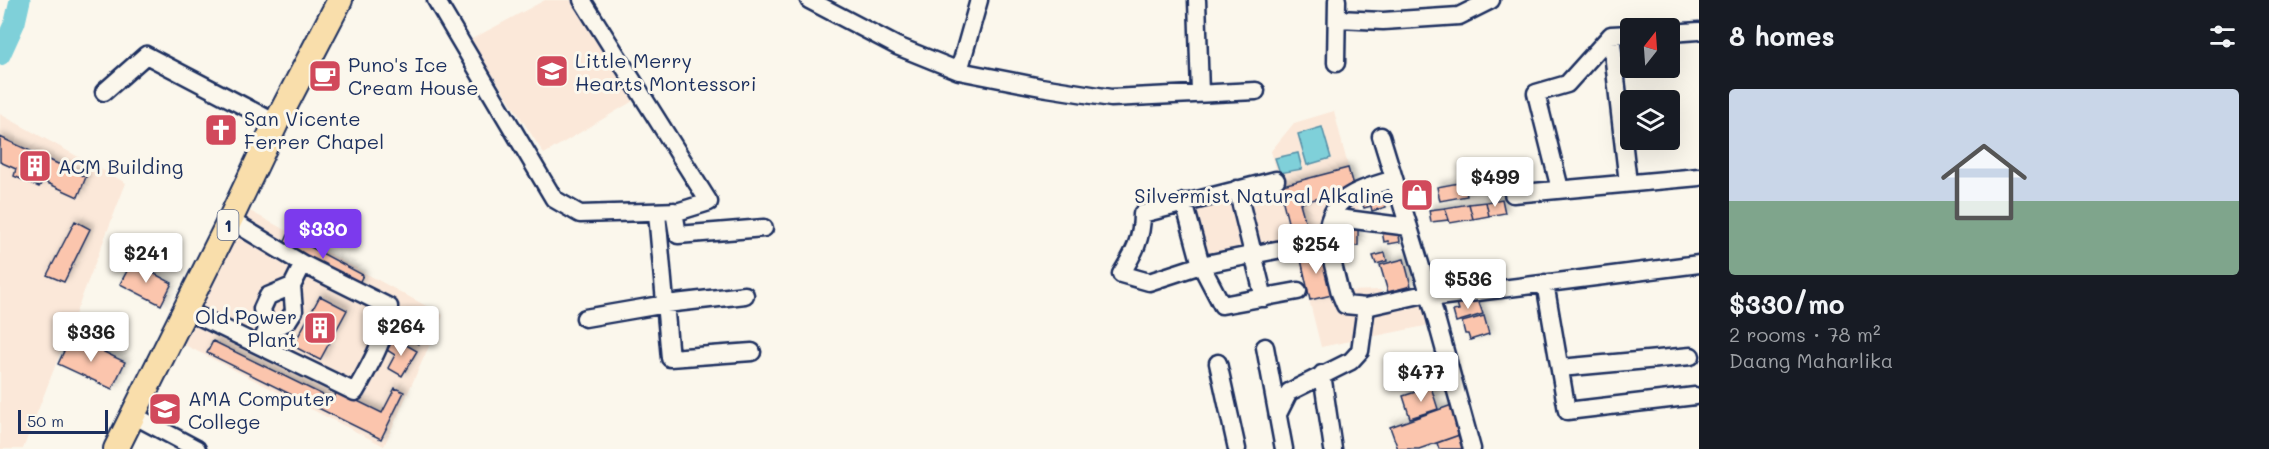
<!DOCTYPE html>
<html lang="en">
<head>
<meta charset="utf-8">
<style>
	:root { --surface:#171b24; --page:#242831; --text:#f1f3f6; --muted:#9ea1a6; --line:#363941; --accent:#7c3aed }
	body { margin:0; font-family:Mali,sans-serif; background:var(--page); color:var(--text); height:100vh; display:flex; flex-direction:column; font-size:22px; white-space:nowrap }
	* { box-sizing:border-box; margin:0 }
	p { font-size:20px; color:var(--muted) }
	.icon { flex:none; width:33px; height:33px; fill:none; stroke:currentColor; stroke-width:2; stroke-linecap:round; stroke-linejoin:round }
	.map { position:relative; flex:1; overflow:hidden }
	.side { display:flex; flex-direction:column; background:var(--surface); width:570px }
	.side>* { flex:none }
	.needle { width:39px; rotate:17deg }
	.fabs { position:absolute; left:1620px; top:18px; display:grid; gap:12px }
	.fabs a { display:grid; place-items:center; width:60px; height:60px; border-radius:6px; background:var(--surface); box-shadow:0 6px 24px #0002; font-size:30px }
	.scale { position:absolute; left:18px; bottom:15px; width:90px; box-sizing:border-box; padding-left:6px; border:3px solid #1b2f5e; border-top:0; font-size:16px; line-height:21px; white-space:nowrap; color:#1b2f5e; -webkit-text-stroke:4px #fbf7ec; paint-order:stroke }
	.price { position:absolute; translate:-50% -51px; padding:0 14px; border-radius:6px; background:#fff; color:#222; font-size:20px; line-height:39px; filter:drop-shadow(0 2px 3px #0008) }
	.price::after { content:''; position:absolute; left:50%; top:36px; width:18px; height:14px; margin-left:-9px; background:inherit; clip-path:polygon(0 0,100% 0,50% 100%) }
	.price.current { background:var(--accent); color:#fff }
	ul { padding:0; list-style:none }
	li { display:grid; align-content:center; gap:12px; height:318px; padding:0 30px }
	li+li { border-top:2px solid var(--line) }
	li span { display:grid; place-items:center; height:186px; border-radius:6px; color:#555 }
	li>.icon { margin-inline-start:auto }
	span .icon { width:108px; height:108px; fill:#fffc; stroke-width:1 }
	li b { font-size:26px }
	h2 { display:flex; justify-content:space-between; align-items:center; height:72px; padding:0 30px; font-size:26px }
	main { display:flex; flex:1; min-height:0 }
	.map>svg:first-child { display:block }
	.built { fill:#fbe8d9 }
	.water { fill:#7fd0d9; stroke:#5790a8; stroke-width:1.5 }
	.lines { fill:none; stroke-linecap:round; stroke-linejoin:round }
	.river { stroke:#7fd0d9; stroke-width:21 }
	.building { fill:#fbc5ad; stroke:#1b2f5e; stroke-width:1.5; filter:url(#shadow) }
	.minor-casing { stroke:#1b2f5e; stroke-width:21 }
	.highway-casing { stroke:#1b2f5e; stroke-width:28 }
	.minor { stroke:#fbf7ec; stroke-width:16 }
	.highway { stroke:#f9deab; stroke-width:24 }
	.labels { text-anchor:middle; dominant-baseline:central; stroke-width:6; stroke-linejoin:round; paint-order:stroke }
	.shield { fill:#fbf7ec; stroke:#5e6b89; stroke-width:1.5 }
	.shield-label { font-size:18px; font-weight:bold; fill:#1b2f5e }
	.poi-label { font-size:20px; fill:#1b2f5e; stroke:#fbf7ec; text-anchor:start }
</style>
</head>
<body>
<main>
<div class="map">
<svg width="1699" height="449" viewBox="0 0 1699 449">
	<defs>
		<filter id="shadow"><feDropShadow dx="3.5" dy="-3.5" stdDeviation="3" flood-color="#0004"/></filter>
	</defs>
	<rect width="100%" height="100%" fill="#fbf7ec"/>
	<filter id="ink" filterUnits="userSpaceOnUse"><feTurbulence type="fractalNoise" baseFrequency=".0167" numOctaves="2"/><feDisplacementMap in="SourceGraphic" scale="12" xChannelSelector="R" yChannelSelector="G"/><feConvolveMatrix kernelMatrix="1 2 1 2 8 2 1 2 1" color-interpolation-filters="sRGB"/></filter>
	<g filter="url(#ink)">
		<!-- built -->
		<path class="built" d="M545 0H571L633 101 544 154 470 40Z
			M1334 111 1361 218 1339 217 1335 249 1345 291 1381 290 1382 296 1421 290 1430 325 1321 347 1297 251 1193 273 1179 197 1277 173 1271 151 1294 123Z
			M0 114 126 183 23 449H0Z
			M248 210 443 315 384 446 177 341Z"/>
		<!-- water -->
		<path class="water" d="M1322 127 1331 158 1307 165 1298 134Z
			M1298 153 1302 169 1280 173 1275 158Z"/>
		<g class="lines">
			<!-- river -->
			<path class="river" d="M0 55 15 22 20 0"/>
		</g>
		<!-- building -->
		<path class="building" d="M0 137 86 177 78 197 43 181 39 187 14 176 16 169 0 162Z
			M1348 168 1354 189 1300 203 1310 239 1293 242 1279 186Z
			M1464 182 1467 196 1440 201 1437 187Z
			M1380 186 1386 207 1372 211 1371 206 1364 208 1359 192Z
			M1422 189 1423 199 1412 201 1410 191Z
			M1502 199 1505 213 1489 216 1486 202Z
			M1486 202 1489 216 1473 219 1469 204Z
			M1469 204 1473 219 1450 223 1445 208Z
			M1445 208 1448 220 1431 222 1429 210Z
			M75 221 90 229 64 282 47 275Z
			M1347 230H1358V246L1346 245Z
			M1398 230 1400 242 1389 244 1388 241 1384 242 1382 231Z
			M288 235 363 275 358 285 283 246Z
			M1322 250 1332 295 1310 300 1300 255Z
			M1385 253 1387 261 1376 264 1373 256Z
			M1404 259 1411 286 1388 292 1380 265Z
			M132 262 172 283 161 305 120 284Z
			M320 296 347 310 320 360 293 346Z
			M1477 297 1483 314 1456 322 1453 311 1459 310 1457 303Z
			M406 315 427 327 418 344 397 332Z
			M1484 316 1489 334 1470 340 1468 334H1465L1462 322Z
			M71 336 125 362 112 389 58 364Z
			M394 338 417 351 402 376 388 368 395 355 387 350Z
			M213 341 333 400 337 391 382 413 395 388 404 392 381 439 207 353Z
			M1431 387 1438 409 1410 418 1403 396Z
			M1452 405 1462 434 1419 449H1398L1390 427Z
			M1462 434 1465 449H1439L1437 443Z"/>
		<g class="lines">
			<!-- minor casing -->
			<g class="minor-casing">
				<path id="minor" d="M436 0 554 199 580 214 680 211 709 202 582 0
					M809 0 897 46 959 71 1041 87 1111 98 1256 91
					M1197 0 1200 93
					M1337 19 1383 21 1459 16 1491 0
					M1670 33 1699 31
					M1611 35 1628 183
					M1336 63 1337 0
					M959 71 979 0
					M104 92 146 55 276 123
					M1381 136 1429 293 1472 449
					M1276 180 1142 214C1142 239 1134 253 1121 274L1149 282 1201 265 1327 240C1326 196 1360 190 1394 179
					M1237 189 1264 298
					M1560 189 1536 93 1567 84 1611 35 1630 34
					M1513 194 1699 177
					M1184 202 1201 265 1222 305 1298 291
					M674 211 678 235 764 228
					M657 213 670 358 752 352
					M1331 217 1409 227
					M1327 240 1340 293 1345 305 1366 307 1429 293
					M1545 283 1567 411 1695 396
					M1430 298 1699 264
					M184 309 355 392C371 363 385 341 389 307L303 264 230 220
					M585 318 666 304 745 295
					M267 330 287 322 294 311 292 286 303 264
					M263 338 267 330 262 309 268 296 292 286
					M1265 347 1284 449
					M1218 363 1237 449
					M1560 368 1691 356
					M1322 374 1333 449
					M1278 414 1289 392 1351 361 1360 351 1366 307
					M133 415 197 449"/>
			</g>
			<!-- highway casing -->
			<g class="highway-casing">
				<path id="highway" d="M116 449 230 220 276 123 340 0"/>
			</g>
			<!-- minor -->
			<use href="#minor" class="minor"/>
			<!-- highway -->
			<use href="#highway" class="highway"/>
		</g>
	</g>
	<!-- icons -->
	<defs>
		<g id="school-square" transform="scale(1.725)"><rect x="-9" y="-9" width="18" height="18" rx="4" fill="#d1495b" stroke="#fbf7ec"/><path d="M0-5L7-2L0 1L-7-2ZM-4 1L0 2.5L4 1V4Q0 6-4 4Z" fill="#fff"/></g>
		<g id="cafe-square" transform="scale(1.725)"><rect x="-9" y="-9" width="18" height="18" rx="4" fill="#d1495b" stroke="#fbf7ec"/><path d="M-5.5-4.5H6V0H3Q3 3.5 0 3.5H-2.5Q-5.5 3.5-5.5 0ZM3-3.2v2h1.7v-2ZM-6 4.5H4V6H-6Z" fill="#fff"/></g>
		<g id="church-square" transform="scale(1.725)"><rect x="-9" y="-9" width="18" height="18" rx="4" fill="#d1495b" stroke="#fbf7ec"/><path d="M-1.2-6h2.4v3.5h3.3v2.4h-3.3V6h-2.4V-.1h-3.3v-2.4h3.3Z" fill="#fff"/></g>
		<g id="building-square" transform="scale(1.725)"><rect x="-9" y="-9" width="18" height="18" rx="4" fill="#d1495b" stroke="#fbf7ec"/><path d="M-4-6H4V6H1V3H-1V6H-4ZM-2.5-4.3h1.7v1.8h-1.7ZM.8-4.3h1.7v1.8H.8ZM-2.5-1h1.7V.8h-1.7ZM.8-1h1.7V.8H.8Z" fill="#fff"/></g>
		<g id="shop-square" transform="scale(1.725)"><rect x="-9" y="-9" width="18" height="18" rx="4" fill="#d1495b" stroke="#fbf7ec"/><path d="M-5-2.5h2.3a2.7 3.5 0 0 1 5.4 0H5L5.5 6h-11ZM-1.5-2.5h3a1.5 2.3 0 0 0-3 0Z" fill="#fff"/></g>
		<g id="university-square" transform="scale(1.725)"><rect x="-9" y="-9" width="18" height="18" rx="4" fill="#d1495b" stroke="#fbf7ec"/><path d="M0-5L7-2L0 1L-7-2ZM-4 1L0 2.5L4 1V4Q0 6-4 4Z" fill="#fff"/></g>
	</defs>
	<g fill-rule="evenodd">
		<use href="#school-square" x="552" y="71"/>
		<use href="#cafe-square" x="325" y="76"/>
		<use href="#church-square" x="221" y="130"/>
		<use href="#building-square" x="35" y="166"/>
		<use href="#shop-square" x="1417" y="195"/>
		<use href="#building-square" x="320" y="328"/>
		<use href="#university-square" x="165" y="409"/>
	</g>
	<g class="labels">
		<!-- shield labels -->
		<rect class="shield" x="217.5" y="210" width="21" height="30" rx="4.5"/>
		<g class="shield-label">
			<text x="228" y="225">1</text>
		</g>
		<!-- poi labels -->
		<g class="poi-label">
			<text x="575" y="60">Little Merry<tspan x="575" dy="23">Hearts Montessori</tspan></text>
			<text x="348" y="64">Puno's Ice<tspan x="348" dy="23">Cream House</tspan></text>
			<text x="244" y="118">San Vicente<tspan x="244" dy="23">Ferrer Chapel</tspan></text>
			<text x="58" y="166">ACM Building</text>
			<text x="1394" y="195" text-anchor="end">Silvermist Natural Alkaline</text>
			<text x="297" y="316" text-anchor="end">Old Power<tspan x="297" dy="23">Plant</tspan></text>
			<text x="188" y="398">AMA Computer<tspan x="188" dy="23">College</tspan></text>
		</g>
	</g>
</svg>
<div class="fabs">
<a><svg class="needle" viewBox="-14 -14 28 28"><path d="M0-13l5 13h-10z" fill="#e53935"/><path d="M0 13l5-13h-10z" fill="#9ea1a6"/></svg></a>
<a><svg class="icon" aria-label="layers" viewBox="0 0 24 24"><path d="M12 4l9 5-9 5-9-5zM3 14l9 5 9-5"/></svg></a>
</div>
<div class="scale">50 m</div>
<b class="price" style="left:1495px;top:208px">$499</b>
<b class="price current" style="left:323px;top:260px">$330</b>
<b class="price" style="left:1316px;top:275px">$254</b>
<b class="price" style="left:146px;top:284px">$241</b>
<b class="price" style="left:1468px;top:310px">$536</b>
<b class="price" style="left:401px;top:357px">$264</b>
<b class="price" style="left:91px;top:363px">$336</b>
<b class="price" style="left:1421px;top:403px">$477</b>
</div>
<section class="side">
<h2>8 homes<svg class="icon" aria-label="filters" viewBox="0 0 24 24"><path d="M4 7h16M4 17h16"/><circle cx="9" cy="7" r="2"/><circle cx="15" cy="17" r="2"/></svg></h2>
<ul>
<li><span style="background:linear-gradient(#c9d6e8 60%,#7fa58c 0)"><svg class="icon" aria-label="home" viewBox="0 0 24 24"><path d="M3 11l9-7 9 7M6 9v11h12V9"/></svg></span><div><b>$330/mo</b><p>2 rooms · 78 m²</p><p>Daang Maharlika</p></div></li>
</ul>
</section>
</main>
</body>
</html>
